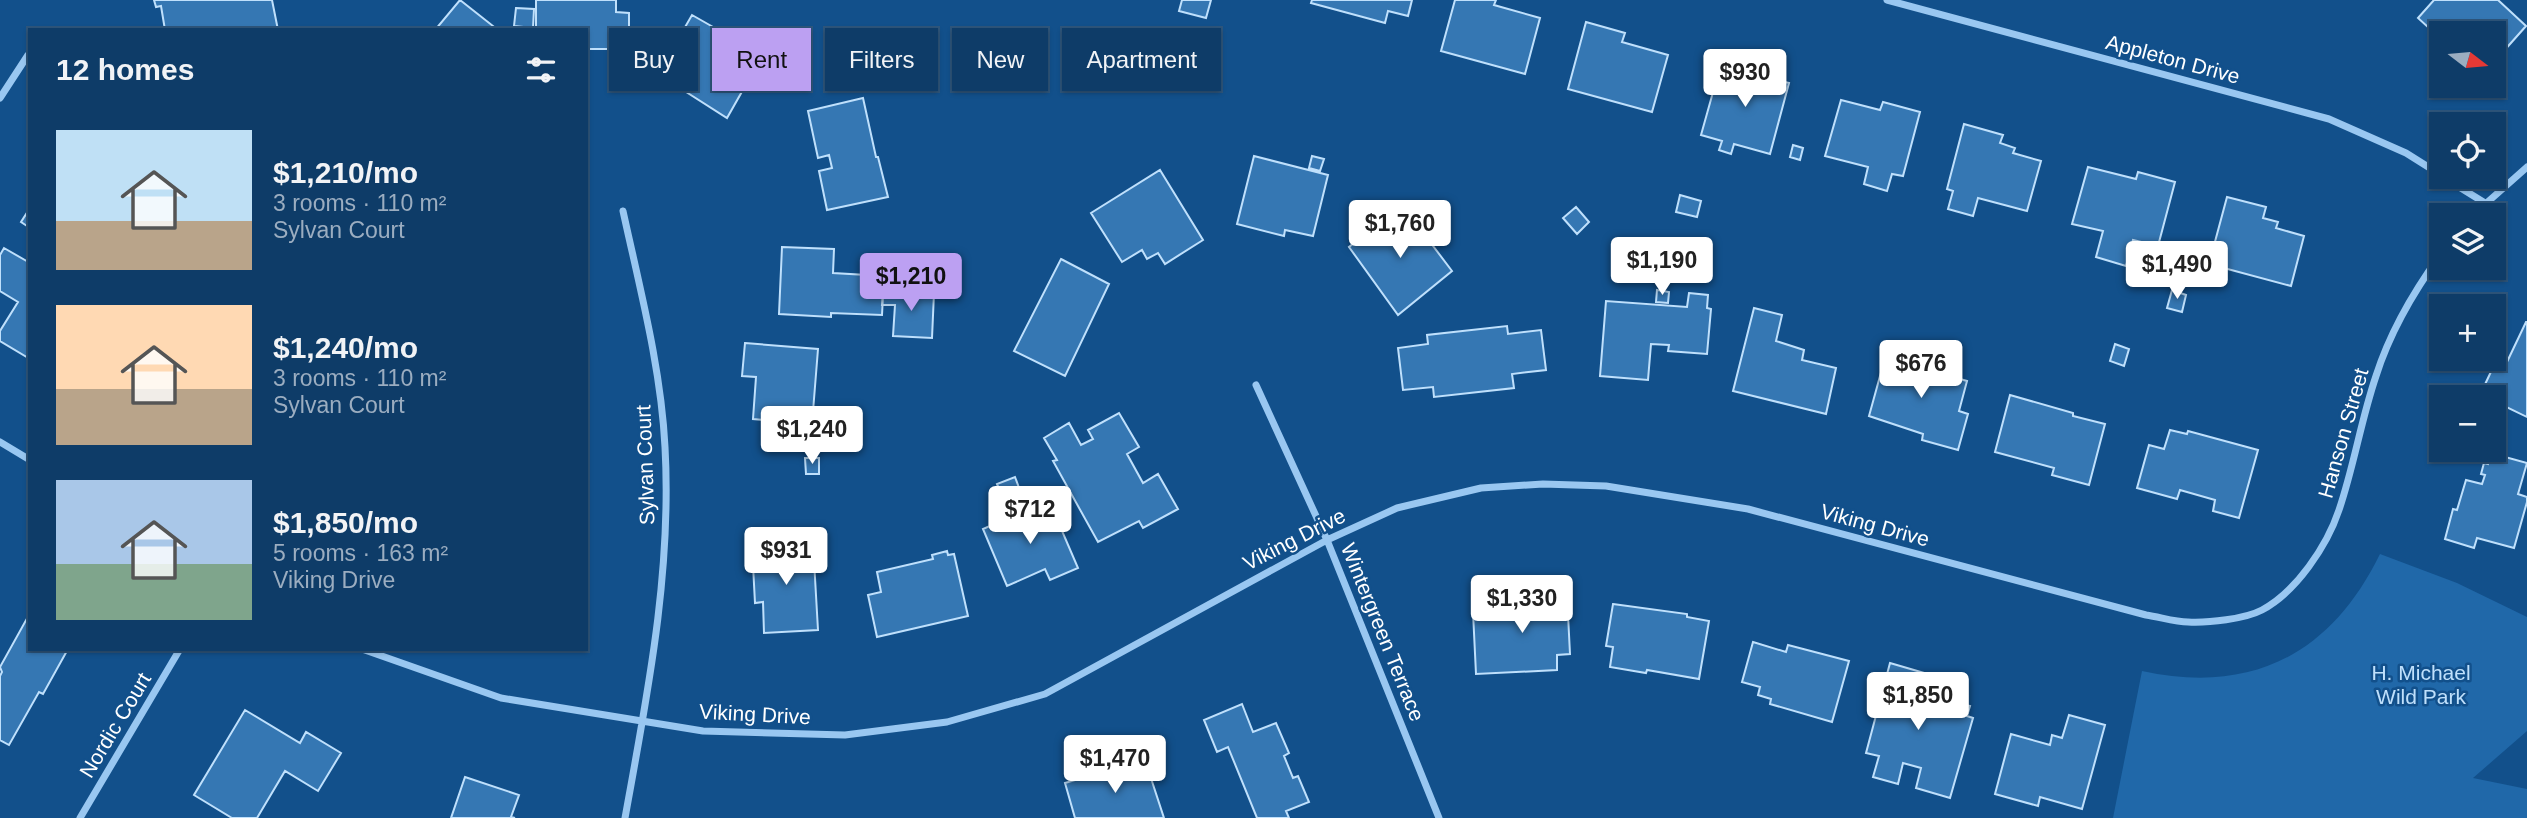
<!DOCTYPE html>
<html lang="en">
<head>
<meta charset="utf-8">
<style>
	:root { --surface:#0e3c68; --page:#1c4771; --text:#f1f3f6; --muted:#9badc0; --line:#2e567c; --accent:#bca0f2 }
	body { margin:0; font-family:Helvetica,sans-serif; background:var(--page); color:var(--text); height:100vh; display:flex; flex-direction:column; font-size:26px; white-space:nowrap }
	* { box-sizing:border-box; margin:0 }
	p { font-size:23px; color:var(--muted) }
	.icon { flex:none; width:38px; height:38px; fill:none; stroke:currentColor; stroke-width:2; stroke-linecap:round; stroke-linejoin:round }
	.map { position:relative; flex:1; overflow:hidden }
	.side { position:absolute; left:28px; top:28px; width:560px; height:623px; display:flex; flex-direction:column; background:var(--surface); border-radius:0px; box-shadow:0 2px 5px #0004,0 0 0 2px var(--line) }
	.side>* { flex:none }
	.guide { position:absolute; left:609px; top:28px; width:665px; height:63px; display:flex; gap:14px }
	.needle { width:46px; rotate:106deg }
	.buttons { position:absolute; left:2429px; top:21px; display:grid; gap:14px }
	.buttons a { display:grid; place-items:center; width:77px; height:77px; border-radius:0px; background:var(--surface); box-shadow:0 2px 5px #0004,0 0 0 2px var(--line); font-size:35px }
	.price { position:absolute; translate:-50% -60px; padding:0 16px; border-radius:7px; background:#fff; color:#222; font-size:23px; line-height:46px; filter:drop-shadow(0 2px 4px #0008) }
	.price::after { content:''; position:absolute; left:50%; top:42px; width:21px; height:16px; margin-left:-10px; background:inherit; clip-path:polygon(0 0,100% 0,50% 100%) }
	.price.selected { background:var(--accent); color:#111 }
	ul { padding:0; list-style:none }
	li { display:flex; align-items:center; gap:21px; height:175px; padding:0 28px }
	li span { display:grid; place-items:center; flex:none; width:196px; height:140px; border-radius:0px; color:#555 }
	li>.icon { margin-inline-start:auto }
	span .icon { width:84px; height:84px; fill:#fffc; stroke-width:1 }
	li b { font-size:30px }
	h2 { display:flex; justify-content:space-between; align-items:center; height:84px; padding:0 28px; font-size:30px }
	.pill { padding:0 24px; border-radius:0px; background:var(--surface); box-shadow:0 2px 5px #0004,0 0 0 2px var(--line); font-size:24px; line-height:63px }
	.pill.selected { background:var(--accent); color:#111 }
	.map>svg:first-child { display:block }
	.green { fill:#2068a9 }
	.building { fill:#3577b3; stroke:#bfe0fc; stroke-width:2 }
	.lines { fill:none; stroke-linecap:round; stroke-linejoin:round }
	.minor { stroke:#99c7f1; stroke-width:7 }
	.labels { text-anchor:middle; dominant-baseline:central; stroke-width:5; stroke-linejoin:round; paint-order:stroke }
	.street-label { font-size:21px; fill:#fff; stroke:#12508b }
	.park-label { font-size:21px; fill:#bfe0fc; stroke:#12508b }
</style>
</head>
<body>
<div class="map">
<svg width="2527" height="818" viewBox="0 0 2527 818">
	<rect width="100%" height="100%" fill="#12508b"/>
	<!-- green -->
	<path class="green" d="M2380 554 2457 583 2527 617V731L2473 778 2527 789V818H2113L2142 671C2252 695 2331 654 2380 554Z"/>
	<!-- building -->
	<path class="building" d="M154 0H272L278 30H165L161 6 156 7Z
		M460 0 493 26 489 30H435Z
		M536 0H616V12L629 13V49H586V30H536Z
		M1182 0H1211L1206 18 1179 11Z
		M1312 0H1412L1408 16 1388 11 1385 23 1311 3Z
		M1455 0H1496L1494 5 1540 18 1525 74 1441 51Z
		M2434 0H2498L2526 26 2494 62V33H2441V39L2418 18Z
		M516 8 534 9 533 28 514 26Z
		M692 15 734 39 732 41 761 58 727 118 658 74Z
		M1586 22 1625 33 1622 42 1668 55 1652 112 1568 89Z
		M1722 60 1762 70 1760 76 1789 83 1770 154 1734 144 1731 154 1719 150 1722 141 1701 135Z
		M863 98 876 157H878L888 197 827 210 819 171 832 168 829 155 818 158 808 111Z
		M1841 100 1880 110 1883 102 1920 112 1903 176 1892 174 1887 191 1864 184 1868 167 1825 156Z
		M1964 124 2003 135 2000 143 2015 148 2013 153 2041 161 2027 211 1978 198 1973 216 1948 209 1953 191 1947 189Z
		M1793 145 1803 148 1800 160 1790 157Z
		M1254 156 1328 175 1313 236 1285 230 1284 236 1237 224Z
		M1312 156 1324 159 1320 171 1309 168Z
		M2088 167 2136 179 2138 172 2175 182 2158 246 2133 240 2126 266 2096 257 2103 231 2072 224Z
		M1160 170 1203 240 1165 264 1158 253 1147 259 1142 250 1122 262 1091 213Z
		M1680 195 1701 201 1697 217 1676 212Z
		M2227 197 2266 207 2263 218 2278 222 2276 228 2304 236 2291 286 2209 264Z
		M1402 205 1452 271 1398 315 1349 247Z
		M1576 207 1589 222 1577 234 1563 218Z
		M30 208V228L21 222Z
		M782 247 834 249 833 273 884 276 882 315 831 313V317L779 314Z
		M4 248 30 263V359L0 341V331L18 302 0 291V255Z
		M1061 259 1109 284 1065 376 1014 351Z
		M883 290 934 293 932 338 893 336 895 305H882Z
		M1657 290 1669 292 1668 303 1656 302Z
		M2172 290 2186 295 2182 312 2167 308Z
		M1689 293 1708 295 1707 308 1711 309 1707 354 1668 351 1669 345 1651 344 1648 380 1600 376 1606 301 1687 307Z
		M1754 308 1782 315 1776 341 1804 350 1802 360 1836 368 1826 414 1733 391Z
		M2526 322H2527V417L2494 401V397L2480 395 2497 359 2506 364Z
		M1507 326 1508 334 1541 330 1546 370 1512 374 1514 388 1434 397 1433 387 1403 390 1398 348 1428 344 1427 335Z
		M745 343 818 349 812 424 753 419 756 377 742 376Z
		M2115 344 2129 349 2124 366 2110 361Z
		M1909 352 1936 360 1932 371 1967 381 1959 411 1968 414 1958 450 1922 440 1923 434 1869 416 1885 358 1906 364Z
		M2010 395 2073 413V416L2105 424 2089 485 2052 475 2054 468 1995 452Z
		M1119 413 1139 447 1127 454 1143 483 1158 474 1178 509 1143 528 1139 521 1098 542 1053 461 1057 460 1044 438 1069 423 1081 445 1093 439 1088 430Z
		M2170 430 2187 434 2188 431 2258 450 2239 518 2213 511 2215 500 2180 490 2177 499 2137 488 2149 445 2164 449Z
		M2487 452 2527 463 2518 494 2527 497V502L2514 548 2477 538 2474 548 2445 539 2453 509 2457 510 2466 480 2482 484 2485 475 2481 474 2484 463 2488 464 2489 459 2486 458Z
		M805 458H819V474H806Z
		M1015 477 1022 496 1005 503 997 484Z
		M1050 503 1078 568 1050 580 1045 569 1007 586 983 529 1023 511 1024 514Z
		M813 543 818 630 764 633 763 602 755 603 752 546Z
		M947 551 948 555 954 554 968 616 877 637 868 595 881 592 877 572 933 559 932 555Z
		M1548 594 1549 596 1567 595 1570 654 1557 655V670L1476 674 1473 612 1508 610 1507 596Z
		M1613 604 1687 614V617L1709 621 1699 679 1647 670 1646 673 1610 667 1613 647 1606 646Z
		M30 613V649H68L43 694 39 692 9 745 0 740V676L2 672 0 667Z
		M1753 642 1786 652 1788 645 1849 661 1832 722 1770 704 1771 699 1758 695 1760 687 1742 682Z
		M1890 663 1931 675 1925 696 1970 706 1967 716 1973 718 1950 798 1916 788 1921 768 1903 763 1898 784 1873 777 1879 756 1866 753Z
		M1242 704 1253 732 1276 723 1289 753 1284 756 1293 778 1298 776 1309 802 1286 811 1289 818H1257L1228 747 1217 752 1204 720Z
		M245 710 300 743 306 732 341 753 318 791 285 771 257 818H232L194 795Z
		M2069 715 2105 725 2082 809 2040 797 2038 806 1995 794 2011 734 2050 745 2052 735 2062 738Z
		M1146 763 1164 818H1075L1065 783 1102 772V774L1122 768 1123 771Z
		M465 777 519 795 511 817 515 818H451Z"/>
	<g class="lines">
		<!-- minor -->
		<path class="minor" d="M1887 0 2329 119 2406 153 2441 175
			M0 98 28 55
			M2443 177 2485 203
			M623 211C640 289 661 368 665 447 672 573 647 696 625 818
			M2473 215 2527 167
			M1256 385 1327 540 1439 818
			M0 442 30 460
			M362 649 501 698 703 731 845 735 947 722 1045 694 1327 540 1397 508 1481 488 1543 484 1606 486 1748 509 2146 615C2160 617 2175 622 2188 622 2208 623 2245 619 2262 610 2296 592 2327 546 2339 510 2354 466 2361 420 2376 376 2390 332 2414 291 2441 254
			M80 818 180 649"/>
	</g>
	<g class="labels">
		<!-- street labels -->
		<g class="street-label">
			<text transform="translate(2173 59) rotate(15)">Appleton Drive</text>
			<text transform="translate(2343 433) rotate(-74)">Hanson Street</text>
			<text transform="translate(645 465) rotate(-92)">Sylvan Court</text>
			<text transform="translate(1875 525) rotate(15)">Viking Drive</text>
			<text transform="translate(1294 539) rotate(-27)">Viking Drive</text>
			<text transform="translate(1383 632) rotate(68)">Wintergreen Terrace</text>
			<text transform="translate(755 714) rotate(3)">Viking Drive</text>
			<text transform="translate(115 725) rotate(-59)">Nordic Court</text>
		</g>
		<!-- park labels -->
		<g class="park-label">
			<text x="2421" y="672">H. Michael<tspan x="2421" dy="24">Wild Park</tspan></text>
		</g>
	</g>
</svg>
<div class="buttons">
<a><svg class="needle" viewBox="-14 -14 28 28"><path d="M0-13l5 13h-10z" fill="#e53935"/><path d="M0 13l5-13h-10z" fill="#9badc0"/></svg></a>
<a><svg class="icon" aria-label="locate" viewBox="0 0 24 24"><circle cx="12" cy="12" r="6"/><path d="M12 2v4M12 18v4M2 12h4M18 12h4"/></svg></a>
<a><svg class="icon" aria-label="layers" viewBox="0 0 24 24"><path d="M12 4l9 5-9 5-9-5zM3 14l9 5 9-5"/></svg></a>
<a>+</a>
<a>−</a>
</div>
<b class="price" style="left:1745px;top:109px">$930</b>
<b class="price" style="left:1400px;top:260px">$1,760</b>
<b class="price" style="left:1662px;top:297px">$1,190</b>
<b class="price" style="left:2177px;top:301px">$1,490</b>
<b class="price selected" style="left:911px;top:313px">$1,210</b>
<b class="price" style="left:1921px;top:400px">$676</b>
<b class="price" style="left:812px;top:466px">$1,240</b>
<b class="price" style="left:1030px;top:546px">$712</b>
<b class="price" style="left:786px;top:587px">$931</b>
<b class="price" style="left:1522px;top:635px">$1,330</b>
<b class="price" style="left:1918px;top:732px">$1,850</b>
<b class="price" style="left:1115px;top:795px">$1,470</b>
<div class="guide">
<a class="pill">Buy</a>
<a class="pill selected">Rent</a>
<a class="pill">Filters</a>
<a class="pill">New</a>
<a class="pill">Apartment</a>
</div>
<section class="side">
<h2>12 homes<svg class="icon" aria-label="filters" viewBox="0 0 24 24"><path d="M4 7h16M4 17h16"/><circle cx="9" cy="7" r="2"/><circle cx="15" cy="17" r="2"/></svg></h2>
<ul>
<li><span style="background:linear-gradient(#bfe0f5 65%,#b9a48a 0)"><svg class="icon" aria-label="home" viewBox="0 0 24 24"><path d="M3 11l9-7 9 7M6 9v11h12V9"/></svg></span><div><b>$1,210/mo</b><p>3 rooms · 110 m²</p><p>Sylvan Court</p></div></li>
<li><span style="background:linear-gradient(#ffd9b3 60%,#b9a48a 0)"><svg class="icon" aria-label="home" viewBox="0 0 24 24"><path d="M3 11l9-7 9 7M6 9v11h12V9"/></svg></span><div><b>$1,240/mo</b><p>3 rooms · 110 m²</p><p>Sylvan Court</p></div></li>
<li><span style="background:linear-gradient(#a9c7e8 60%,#7fa58c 0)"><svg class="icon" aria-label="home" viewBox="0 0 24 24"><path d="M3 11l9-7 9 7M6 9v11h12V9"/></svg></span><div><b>$1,850/mo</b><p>5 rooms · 163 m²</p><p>Viking Drive</p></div></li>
</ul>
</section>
</div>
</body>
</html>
